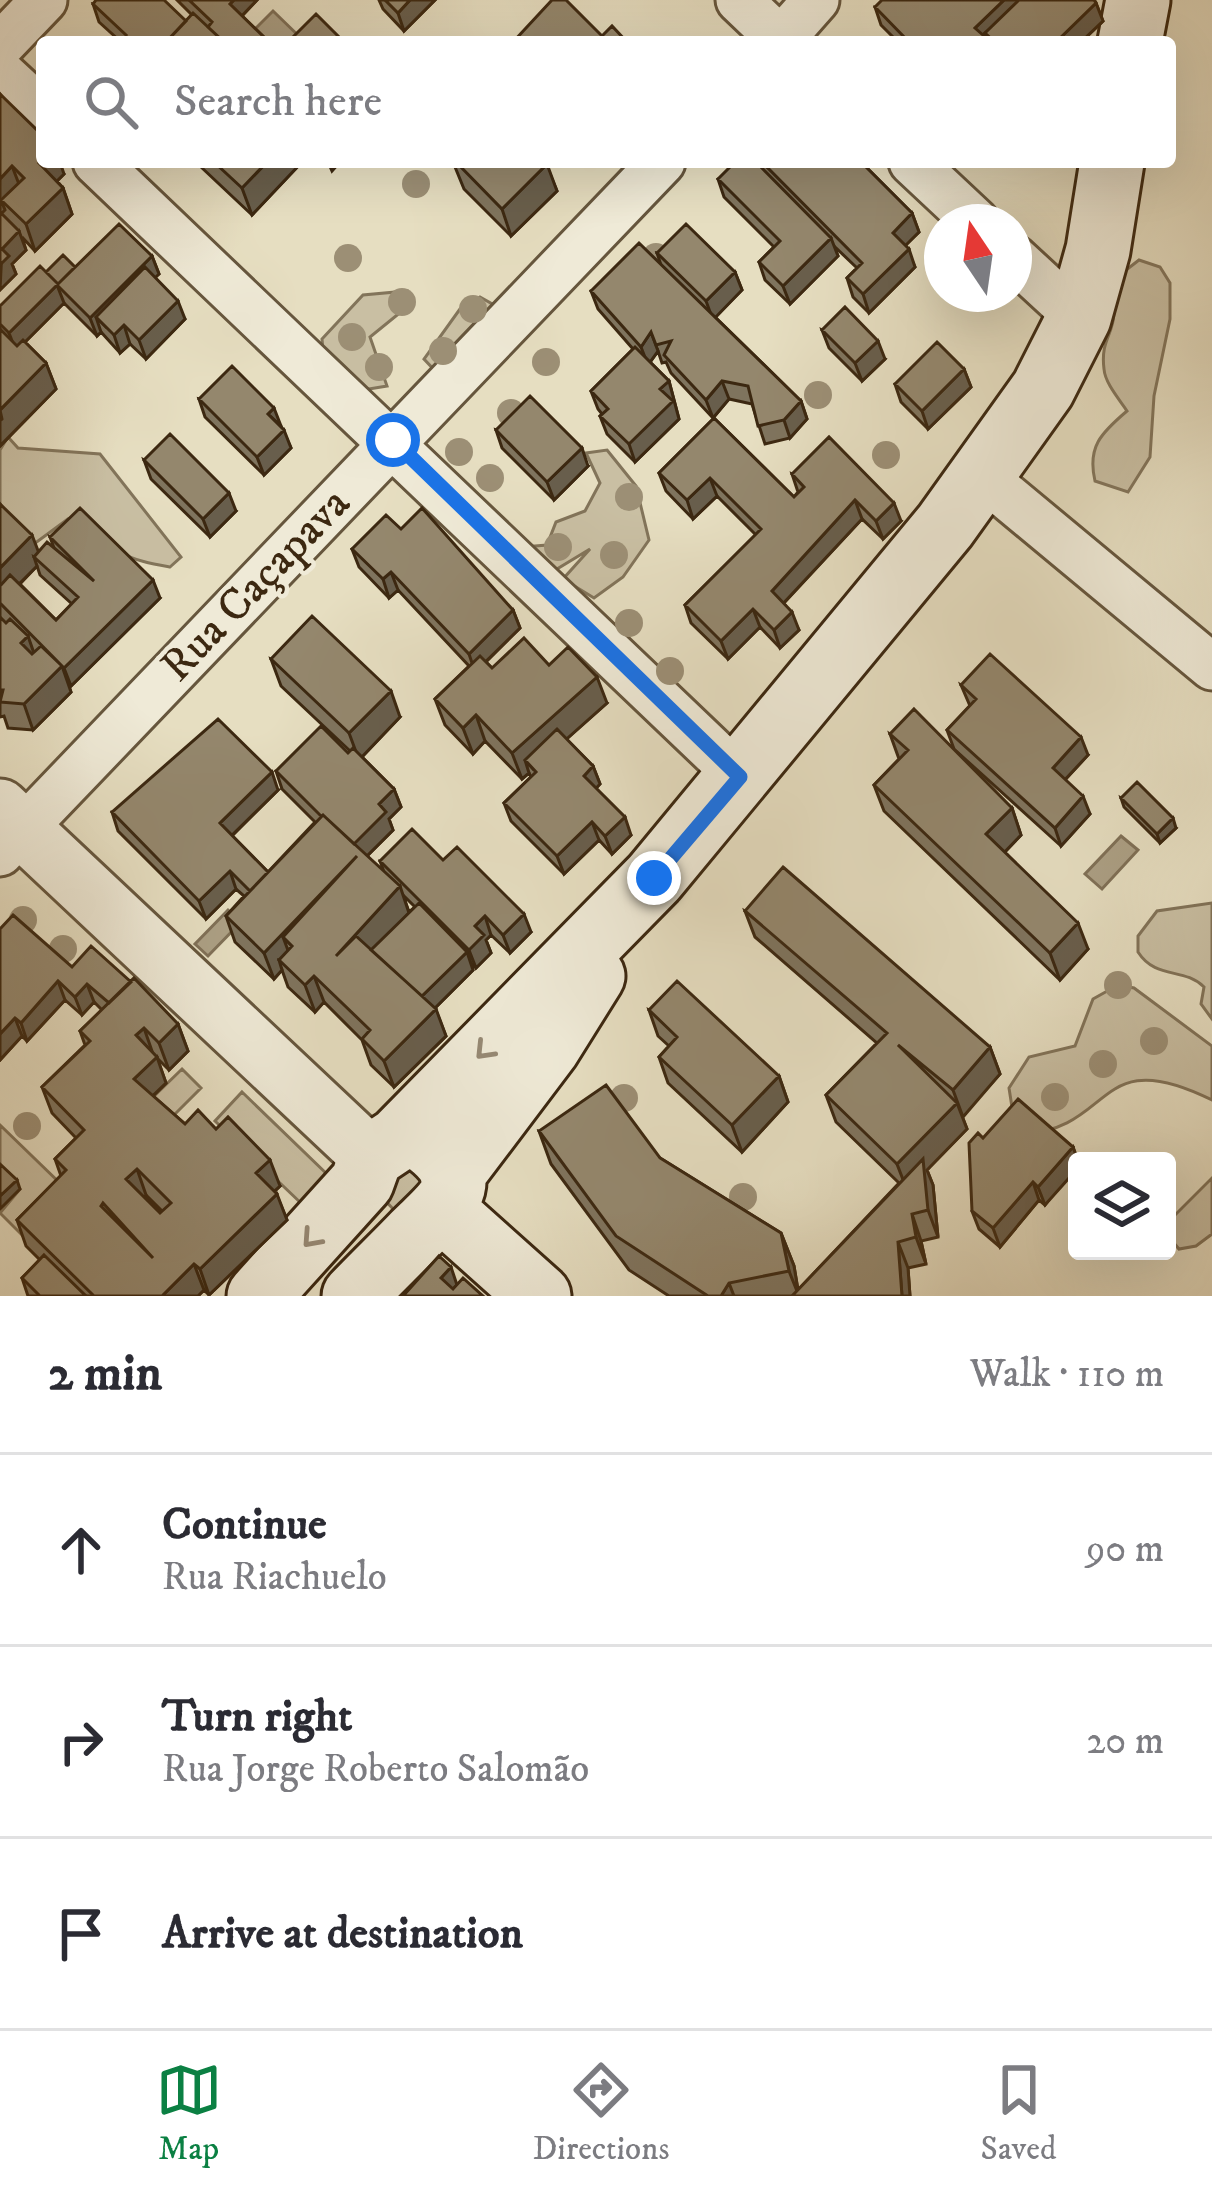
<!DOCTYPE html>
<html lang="en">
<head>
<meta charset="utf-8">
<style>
	body { margin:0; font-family:"IM FELL DW Pica",serif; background:#f2f2f3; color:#2b2b33 }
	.controls { position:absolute; right:36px; bottom:36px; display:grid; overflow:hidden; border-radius:12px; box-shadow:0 12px 48px #0002 }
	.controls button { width:108px; height:108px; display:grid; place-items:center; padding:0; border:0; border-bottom:3px solid #e1e1e2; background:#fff; color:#2b2b33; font:60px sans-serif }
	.compass { position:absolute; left:924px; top:204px; width:108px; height:108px; border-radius:50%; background:#fff; box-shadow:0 12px 48px #0002; rotate:347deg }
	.stop { position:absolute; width:36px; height:36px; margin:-27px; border:9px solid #1a73e8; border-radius:50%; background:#fff }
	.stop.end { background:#1a73e8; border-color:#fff; box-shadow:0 3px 12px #0008 }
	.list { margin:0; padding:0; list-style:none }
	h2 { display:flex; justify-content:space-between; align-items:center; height:156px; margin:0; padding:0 48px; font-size:51px }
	h2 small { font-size:39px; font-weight:400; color:#7c7c81 }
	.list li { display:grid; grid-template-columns:78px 1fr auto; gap:36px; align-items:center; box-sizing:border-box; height:192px; padding:0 48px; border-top:3px solid #e1e1e2 }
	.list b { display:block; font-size:45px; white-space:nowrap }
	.list p { margin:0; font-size:39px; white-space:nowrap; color:#7c7c81 }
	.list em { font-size:39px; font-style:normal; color:#7c7c81 }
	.icon { flex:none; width:66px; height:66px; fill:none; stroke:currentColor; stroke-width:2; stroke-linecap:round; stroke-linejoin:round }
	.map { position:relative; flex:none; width:1212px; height:1296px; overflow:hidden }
	.search { position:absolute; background:#fff; box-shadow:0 12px 48px #0002; left:36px; right:36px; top:36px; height:132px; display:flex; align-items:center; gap:30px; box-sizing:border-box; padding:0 42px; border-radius:12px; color:#7c7c81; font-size:45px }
	.sheet { height:732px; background:#fff }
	nav { display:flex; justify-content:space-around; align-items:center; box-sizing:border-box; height:168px; border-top:3px solid #e1e1e2; background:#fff; font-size:33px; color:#7c7c81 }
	nav a { display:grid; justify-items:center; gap:6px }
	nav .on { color:#0b8043 }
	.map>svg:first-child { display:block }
	.green { fill:#c9bfa3; stroke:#82745a; stroke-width:3 }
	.water { fill:#aca085; stroke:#7f7057; stroke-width:3 }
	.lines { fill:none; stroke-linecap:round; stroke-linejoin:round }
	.minor-casing { stroke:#66563d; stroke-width:51 }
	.tertiary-casing { stroke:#66563d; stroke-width:63 }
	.secondary-casing { stroke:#3c2811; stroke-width:69 }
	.minor { stroke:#efead7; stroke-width:45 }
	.tertiary { stroke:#efead7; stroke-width:57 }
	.secondary { stroke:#efead7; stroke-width:63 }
	.tree { fill:#9c8f75 }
	.wall { fill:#7f745e; stroke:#3c2811; stroke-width:3; fill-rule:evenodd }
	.shaded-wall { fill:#685e4c; stroke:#3c2811; stroke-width:3 }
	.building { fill:#94876d; stroke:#3c2811; stroke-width:3; fill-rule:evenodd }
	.oneway { stroke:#968974 }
	.route { stroke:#1a73e8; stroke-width:15 }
	.labels { text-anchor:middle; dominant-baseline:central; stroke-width:9; stroke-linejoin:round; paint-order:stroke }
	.street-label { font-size:45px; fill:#3c2811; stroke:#efead7 }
</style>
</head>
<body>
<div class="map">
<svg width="1212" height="1296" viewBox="0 0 1212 1296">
	<rect width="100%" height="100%" fill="#e6dec1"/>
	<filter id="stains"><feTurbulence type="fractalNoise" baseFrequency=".00167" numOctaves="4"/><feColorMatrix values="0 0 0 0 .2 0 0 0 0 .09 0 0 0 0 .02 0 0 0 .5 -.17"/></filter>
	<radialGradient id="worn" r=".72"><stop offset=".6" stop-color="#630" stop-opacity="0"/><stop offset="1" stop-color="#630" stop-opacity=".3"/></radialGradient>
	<!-- green -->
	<path class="green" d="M1139,260L1160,267L1170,283V319L1154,396L1150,457L1128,492L1095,481C1087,447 1101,433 1127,411C1119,399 1105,383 1104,369C1099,330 1125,333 1108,284Z
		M407,291V307L370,337L387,386L357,391L325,373L322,339L363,295Z
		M480,297L494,305L464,372L441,377L424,359L460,309Z
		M8,437L18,448L100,454L181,557L170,567C153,564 135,561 120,552C101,541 91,525 68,519L34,544L0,540V450Z
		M607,450L636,486L649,540L623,577L594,598L563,579L590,549L547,575L523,547L547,545L556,522L585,511L600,483L586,453Z
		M1212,903V1019L1201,1004L1204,987C1184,967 1156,980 1138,952V936L1157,911Z
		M1118,985L1134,988L1212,1046V1100C1095,1042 1115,1129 1023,1134L1014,1120L1009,1088L1029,1057L1075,1046L1093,999Z
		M182,1069L201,1088L165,1124L145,1105Z
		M242,1092L331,1178L304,1206L215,1121Z
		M0,1125L67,1190L22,1235L0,1213L20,1189L0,1170Z
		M387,1160L438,1172L395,1211L379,1194Z
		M1212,1178V1234L1196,1246L1179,1249L1167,1235V1223Z"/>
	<!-- water -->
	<path class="water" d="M273,11L304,41L268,42L255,29Z
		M1121,836L1138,850L1102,889L1085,874Z
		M228,910L241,922L208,956L195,944Z"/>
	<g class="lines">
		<defs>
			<path id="minor" d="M739,0L783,42
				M779,42L816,0
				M0,46L44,0
				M0,72L42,111
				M96,162L740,777
				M912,162L976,222
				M1014,258L1079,318
				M981,475L1212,667
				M0,853L662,162"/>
			<path id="tertiary" d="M0,808L371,1157"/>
			<path id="secondary" d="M1130,42L1138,0
				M452,1175L548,1048L593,976
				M444,1211L539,1296
				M259,1296L362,1182L371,1157L398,1139L654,878L945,526L1043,389L1079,318L1098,250L1112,162
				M354,1296C374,1275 395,1255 415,1234C445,1204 478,1183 429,1144"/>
		</defs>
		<!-- minor casing -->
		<use href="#minor" class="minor-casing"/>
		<!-- tertiary casing -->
		<use href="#tertiary" class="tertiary-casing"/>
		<!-- secondary casing -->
		<use href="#secondary" class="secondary-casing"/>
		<!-- minor -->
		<use href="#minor" class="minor"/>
		<!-- tertiary -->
		<use href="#tertiary" class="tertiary"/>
		<!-- secondary -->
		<use href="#secondary" class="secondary"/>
	</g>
	<!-- trees -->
	<g class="tree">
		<circle cx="416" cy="184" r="14"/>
		<circle cx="656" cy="257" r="14"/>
		<circle cx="348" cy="258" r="14"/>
		<circle cx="402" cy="302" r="14"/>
		<circle cx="473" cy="309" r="14"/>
		<circle cx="352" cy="337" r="14"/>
		<circle cx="443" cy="351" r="14"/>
		<circle cx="546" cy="362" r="14"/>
		<circle cx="379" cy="367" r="14"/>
		<circle cx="818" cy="395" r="14"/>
		<circle cx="511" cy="413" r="14"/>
		<circle cx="459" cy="452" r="14"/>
		<circle cx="886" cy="455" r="14"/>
		<circle cx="490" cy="478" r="14"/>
		<circle cx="629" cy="497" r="14"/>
		<circle cx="558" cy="547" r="14"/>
		<circle cx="614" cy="555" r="14"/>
		<circle cx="629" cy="623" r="14"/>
		<circle cx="670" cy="671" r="14"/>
		<circle cx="23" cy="920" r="14"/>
		<circle cx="63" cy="949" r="14"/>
		<circle cx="1118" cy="985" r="14"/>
		<circle cx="1154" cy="1041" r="14"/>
		<circle cx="1103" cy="1064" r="14"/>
		<circle cx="1055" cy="1097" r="14"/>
		<circle cx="624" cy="1098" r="14"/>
		<circle cx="27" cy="1126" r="14"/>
		<circle cx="743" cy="1197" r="14"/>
	</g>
	<!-- wall -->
	<path class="wall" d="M177,0H257L242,16L269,42L120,41L99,22L93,4L186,21L192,15Z
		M379,0H435L404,31L383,9Z
		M1096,3L1103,21L1081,42H989L988,40L986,42H898L881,25L875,7Z
		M0,94L64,174L57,181L63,188L72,214L35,251L22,237L26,250L12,264L16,274L0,290Z
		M199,162H302L252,215L201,167Z
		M453,162H545L557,191L511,236L464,189Z
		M757,162H861L912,213L919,232L905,245L915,267L869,313L853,297L847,278L857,268L834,246L838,256L790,304L765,280L759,262L774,247L724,197L718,179Z
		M657,253L735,272L742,290L715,317L801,401L807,419L790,438L765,444L752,404L729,399L713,418L671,373L666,362L662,363L658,351L650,362L669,381L679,419L635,462L607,434L600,416L602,414L598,409L591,391L633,349L598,309L591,291L661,265Z
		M152,256L159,274L155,277L185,319L146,359L130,344L120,353L101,332L97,336L64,303L25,342L46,363L56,389L0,446V306L46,272Z
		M822,330L885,359L862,381L829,348Z
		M964,369L971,387L928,429L901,402L895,384Z
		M199,399L281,426L291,448L264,475L205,417Z
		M714,418L794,497L798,492L792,474L901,521L883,539L862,519L784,603L799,630L780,648L760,627L728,659L691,623L685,605L756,535L717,496L693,519L666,491L659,473Z
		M496,430L588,466L554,500L502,448Z
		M144,460L236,511L210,537L151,479Z
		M0,504L38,552L54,548L50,537L160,598L71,686L68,683L71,692L33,730L8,728L4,716L0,717ZM37,566L40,575L72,604L56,620L20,584Z
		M401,529L513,610L520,628L486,662L492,668L549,665L607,703L566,739L593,766L600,784L596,788L631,835L612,854L599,840L564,874L511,821L504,803L531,777L529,773L522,779L485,741L473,754L445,725L435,699L469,666L398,590L389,598L359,567L352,549Z
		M271,659L400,717L362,757L394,789L401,807L389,819L393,830L367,856L384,872L380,861L443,860L531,932L510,953L491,935L486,940L491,953L476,968L471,963L473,970L435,1008L446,1036L394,1087L371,1065L362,1040L324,1002L315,1012L288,987L282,970L274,979L235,942L226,916L244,896L236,889L206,919L118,831L112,812L278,790L232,836L268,872L315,822L282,789L276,771L350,751L281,686ZM403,895L415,907L409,912Z
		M961,685L1088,755L1065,780L1090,814L1061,846L954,749L947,730L970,706Z
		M890,734L1012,808L1021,835L1005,852L1088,949L1060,980L884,811L874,785L899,759Z
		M1121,798L1176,828L1160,843L1124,807Z
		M745,911L990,1047L1000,1074L962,1116L967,1129L927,1170L933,1185L938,1237L921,1241L926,1264L908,1268L910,1296H669L629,1270L551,1164L539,1131L660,1158L781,1233L794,1266L798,1290L899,1183L836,1122L826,1095L877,1043L755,937Z
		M0,929L178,1024L188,1051L169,1070L157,1058L166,1083L153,1096L185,1124L216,1129L280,1186L275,1191L287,1220L209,1295L204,1290L198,1296H28L22,1278L40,1260L26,1246L17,1220L61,1176L55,1159L76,1138L52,1113L42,1087L85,1045L80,1031L102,1010L94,1002L82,1015L65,1000L27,1041L22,1036L0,1060ZM146,1195L162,1211L160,1213L144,1197Z
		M649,1010L779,1076L788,1102L742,1152L668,1083L659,1057L669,1046L658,1036Z
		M1073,1147L1078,1161L1045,1205L1039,1200L1000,1247L979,1229L972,1211Z"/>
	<!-- shaded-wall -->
	<path class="shaded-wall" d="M234,0H257L236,22L230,4Z
		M410,0H435L404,31L398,13Z
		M1004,0H1029L985,33L988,40L986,42H978L975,28Z
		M1096,3L1103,21L1081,42H1056Z
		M42,160V162H60L64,174L48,190L39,163Z
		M267,162H302L252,215L242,188Z
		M328,162H340L332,171Z
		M547,164L557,191L511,236L502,209Z
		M12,166L22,192L1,200L5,210L0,215V179Z
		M63,188L72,214L35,251L26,224Z
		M912,213L919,232L900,251L893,233Z
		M19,231L26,250L12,264L16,274L0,290L2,249Z
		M831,238L838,256L790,304L783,286Z
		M909,249L915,267L869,313L863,294Z
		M152,256L159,274L106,327L96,317L101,332L97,336L90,318Z
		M735,272L742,290L713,320L706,301Z
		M57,285L64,303L16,351L9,333Z
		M178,301L185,319L146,359L139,340Z
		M124,325L130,344L120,353L114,335Z
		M651,332L658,351L648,365L641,347Z
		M878,341L885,359L862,381L855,363Z
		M46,363L56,389L0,446V421L2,419L0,410Z
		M964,369L971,387L928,429L922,411Z
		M669,381L679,419L635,462L629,444L660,389Z
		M722,381L729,399L713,418L706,400Z
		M801,401L807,419L790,438L784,420Z
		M274,408L281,426L268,414Z
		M284,430L291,448L264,475L257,457Z
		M582,448L588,466L554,500L547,482Z
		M710,478L717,496L693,519L687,500Z
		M229,493L236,511L210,537L203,519Z
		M855,500L862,519L778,609L772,591Z
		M894,503L901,521L883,539L876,521Z
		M32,535L42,561L34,557L37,566L0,603V568Z
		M391,572L398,590L389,598L383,579Z
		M153,580L160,598L71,686L64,668Z
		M753,609L760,627L728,659L721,641Z
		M513,610L520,628L475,672L469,654Z
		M792,612L799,630L780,648L774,630Z
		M28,636L37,662L21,643Z
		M62,666L71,692L33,730L24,704Z
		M597,677L607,703L533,769L525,760L529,773L522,779L512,753Z
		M391,691L400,717L359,760L349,733Z
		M476,715L485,741L473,754L463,728Z
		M1081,737L1088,755L1059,786L1053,768Z
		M593,766L600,784L591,794L584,776Z
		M272,772L278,790L226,841L220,823Z
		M394,789L401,807L389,819L393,830L360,863L292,946L283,937L292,961L279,960L282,970L274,979L264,953L351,846L379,804Z
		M1083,796L1090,814L1061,846L1055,828Z
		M1012,808L1021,835L996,861L986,834Z
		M625,817L631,835L612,854L605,836Z
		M1173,818L1176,828L1160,843L1157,834Z
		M592,822L599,840L564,874L557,856Z
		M230,871L236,889L206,919L199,901Z
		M400,886L409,913L346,982L336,956Z
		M524,914L531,932L510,953L503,935Z
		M485,916L491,935L486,940L491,953L476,968L469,950L475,926Z
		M1078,923L1088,949L1060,980L1050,953Z
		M467,952L473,970L427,1016L420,998Z
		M314,976L324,1002L315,1012L305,985Z
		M58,981L65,1000L27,1041L21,1023Z
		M87,984L94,1002L82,1015L75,997Z
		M436,1009L446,1036L394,1087L384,1061Z
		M15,1018L22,1036L0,1060V1034Z
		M178,1024L188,1051L169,1070L159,1043Z
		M144,1028L153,1054L136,1035Z
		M990,1047L1000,1074L963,1117L953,1090Z
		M157,1057L166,1083L143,1105L134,1079Z
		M779,1076L788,1102L742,1152L732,1125Z
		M957,1103L967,1129L927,1170L933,1185L938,1237L928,1210L907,1190L897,1164Z
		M1073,1147L1078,1161L1077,1169L1045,1205L1038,1187Z
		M270,1160L280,1186L266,1199L256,1173Z
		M137,1169L146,1195L136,1206L126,1179Z
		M17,1180L20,1189L0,1209V1196Z
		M1033,1182L1039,1200L1000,1247L993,1228Z
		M277,1194L287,1220L209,1295L200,1269Z
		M912,1214L921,1241L926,1264L916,1237Z
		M781,1233L794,1266L799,1296L789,1271Z
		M898,1242L908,1268L910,1296H902Z
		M194,1264L204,1290L198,1296H162Z
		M451,1267L457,1285L447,1296L441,1278Z
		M729,1283L734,1296H721Z"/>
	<!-- building -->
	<path class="building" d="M96,0H164L186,21L166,42H119L126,35L93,4Z
		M189,0H234L230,4L269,42H224L208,27L212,22Z
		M385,0H410L398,13Z
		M552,0H566L602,36L612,26L627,42H513Z
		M882,0H1004L975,28L984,36L978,42H909L875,7Z
		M1019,0H1094L1096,3L1056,42H995L985,33Z
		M193,13L224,42H166Z
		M316,14L344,42H288Z
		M0,94L42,135V160L39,163L63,188L26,224L1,200L24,178L12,166L0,179Z
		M214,162H267L242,188Z
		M456,162H545L547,164L502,209Z
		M735,162H756L831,238L783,286L759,262L780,241L718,179Z
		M762,162H861L912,213L893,233L909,249L863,294L847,278L862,263Z
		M0,212L19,231L2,249L9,256L0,265Z
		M119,224L152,256L90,318L57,285L9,333L0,324V306L40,266L58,284Z
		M686,224L735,272L706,301L657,253Z
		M639,243L801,401L784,420L758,426L748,386L722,381L706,400L664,355L671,341L656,345L651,332L641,347L591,291Z
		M63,255L75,267L58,284L46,272Z
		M145,267L178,301L139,340L124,325L114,335L96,317Z
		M845,307L878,341L855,363L822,330Z
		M0,329L17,346L23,340L46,363L0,410Z
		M937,342L964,369L922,411L895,384Z
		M635,347L669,381L660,389L673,401L629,444L600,416L608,409L591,391Z
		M232,366L274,408L268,414L284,430L257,457L199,399Z
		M530,396L582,448L547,482L496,430Z
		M714,418L794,497L804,487L792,474L829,437L894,503L876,521L855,500L772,591L792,612L774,630L753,609L721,641L685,605L761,529L710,478L687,500L659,473Z
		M170,434L229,493L203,519L144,460Z
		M0,504L32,535L0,568Z
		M80,508L153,580L64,668L0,603V586L10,575L56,620L78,597L34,557L47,542L94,581L50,537Z
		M422,508L513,610L469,654L391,572L383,579L352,549L386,515L401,529Z
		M312,616L391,691L349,733L271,659Z
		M0,617L6,623L10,619L28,636L21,643L32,654L41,646L62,666L24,704L0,702L3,690H0Z
		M524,638L549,665L568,647L597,677L512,753L476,715L463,728L435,699L480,656L492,668Z
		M990,654L1081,737L1053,768L1083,796L1055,828L947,730L976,699L961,685Z
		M914,709L1012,808L986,834L1078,923L1050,953L874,785L908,750L890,734Z
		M218,719L272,772L220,823L268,872L250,891L230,871L199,901L112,812Z
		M321,726L348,753L353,748L394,789L379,804L386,812L354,844L323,815L321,816L276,771Z
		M557,729L593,766L584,776L625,817L605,836L592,822L557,856L504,803L536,772L525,760Z
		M1137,782L1173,818L1157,834L1121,798Z
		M323,815L400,886L336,956L356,936L436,1009L384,1061L362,1039L370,1030L314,976L305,985L279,960L292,946L283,937L357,856L264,953L226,916Z
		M412,829L443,860L457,847L524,914L503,935L485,916L475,926L484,935L469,950L380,861Z
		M783,867L990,1047L953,1090L898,1045L957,1103L897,1164L826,1095L887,1033L745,911Z
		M419,903L467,952L422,996L371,950Z
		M13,915L72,967L91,946L131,982L109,1003L87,984L75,997L58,981L21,1023L15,1018L0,1034V929Z
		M134,978L178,1024L159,1043L144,1028L136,1035L157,1057L134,1079L185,1124L198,1110L216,1129L228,1117L270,1160L256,1173L277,1194L200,1269L194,1264L162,1296H94L17,1220L66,1170L55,1159L84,1130L42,1087L90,1041L80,1031ZM137,1169L171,1203L160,1213L126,1179ZM103,1203L153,1258L101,1206Z
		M677,981L779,1076L732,1125L659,1057L677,1037L649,1010Z
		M606,1085L660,1158L781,1233L789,1271L729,1283L721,1296H708L616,1236L539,1131Z
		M1018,1099L1073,1147L1038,1187L1033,1182L993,1228L972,1211L969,1143L978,1133L983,1138Z
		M923,1159L928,1210L912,1214L916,1237L898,1242L902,1296H792Z
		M0,1164L17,1180L0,1196Z
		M44,1255L86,1296H40L22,1278Z
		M439,1256L451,1267L441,1278L453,1289L463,1278L483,1296H403Z"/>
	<!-- one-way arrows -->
	<defs><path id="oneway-chevron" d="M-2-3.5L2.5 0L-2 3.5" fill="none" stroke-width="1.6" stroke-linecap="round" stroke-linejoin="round" transform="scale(3)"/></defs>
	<g class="oneway">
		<use href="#oneway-chevron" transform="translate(484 1051) rotate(134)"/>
		<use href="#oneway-chevron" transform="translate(311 1239) rotate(132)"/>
	</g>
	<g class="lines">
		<!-- route -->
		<path class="route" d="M393,440L740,777L654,878"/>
	</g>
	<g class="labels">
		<!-- street labels -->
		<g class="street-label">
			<text transform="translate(256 585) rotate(-46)">Rua Caçapava</text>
		</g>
	</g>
	<rect width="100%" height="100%" filter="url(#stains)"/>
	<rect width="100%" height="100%" fill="url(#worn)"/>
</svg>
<div class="controls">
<button><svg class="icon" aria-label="layers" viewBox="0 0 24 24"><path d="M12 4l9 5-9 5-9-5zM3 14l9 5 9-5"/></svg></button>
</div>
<svg class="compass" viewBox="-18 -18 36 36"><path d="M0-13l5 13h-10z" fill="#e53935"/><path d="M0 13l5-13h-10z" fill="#7c7c81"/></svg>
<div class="stop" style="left:393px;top:440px"></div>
<div class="stop end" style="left:654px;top:878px"></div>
<div class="search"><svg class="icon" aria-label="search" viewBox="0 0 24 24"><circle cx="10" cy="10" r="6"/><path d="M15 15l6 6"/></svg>Search here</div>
</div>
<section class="sheet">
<h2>2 min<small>Walk · 110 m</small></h2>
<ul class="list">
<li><svg class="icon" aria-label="ahead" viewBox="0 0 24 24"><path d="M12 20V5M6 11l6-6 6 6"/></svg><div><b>Continue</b><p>Rua Riachuelo</p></div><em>90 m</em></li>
<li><svg class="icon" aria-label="right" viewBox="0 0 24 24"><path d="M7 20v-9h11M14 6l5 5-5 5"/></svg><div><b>Turn right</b><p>Rua Jorge Roberto Salomão</p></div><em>20 m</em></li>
<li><svg class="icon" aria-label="arrive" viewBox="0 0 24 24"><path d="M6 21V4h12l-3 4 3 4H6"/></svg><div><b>Arrive at destination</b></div></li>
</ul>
</section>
<nav>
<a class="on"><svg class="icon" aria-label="map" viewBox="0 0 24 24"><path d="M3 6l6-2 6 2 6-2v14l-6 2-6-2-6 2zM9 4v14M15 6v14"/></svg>Map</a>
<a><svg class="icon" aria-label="directions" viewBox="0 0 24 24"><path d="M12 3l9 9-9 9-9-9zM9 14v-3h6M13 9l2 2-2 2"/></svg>Directions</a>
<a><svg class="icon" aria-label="saved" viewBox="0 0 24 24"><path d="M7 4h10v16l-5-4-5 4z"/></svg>Saved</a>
</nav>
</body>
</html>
